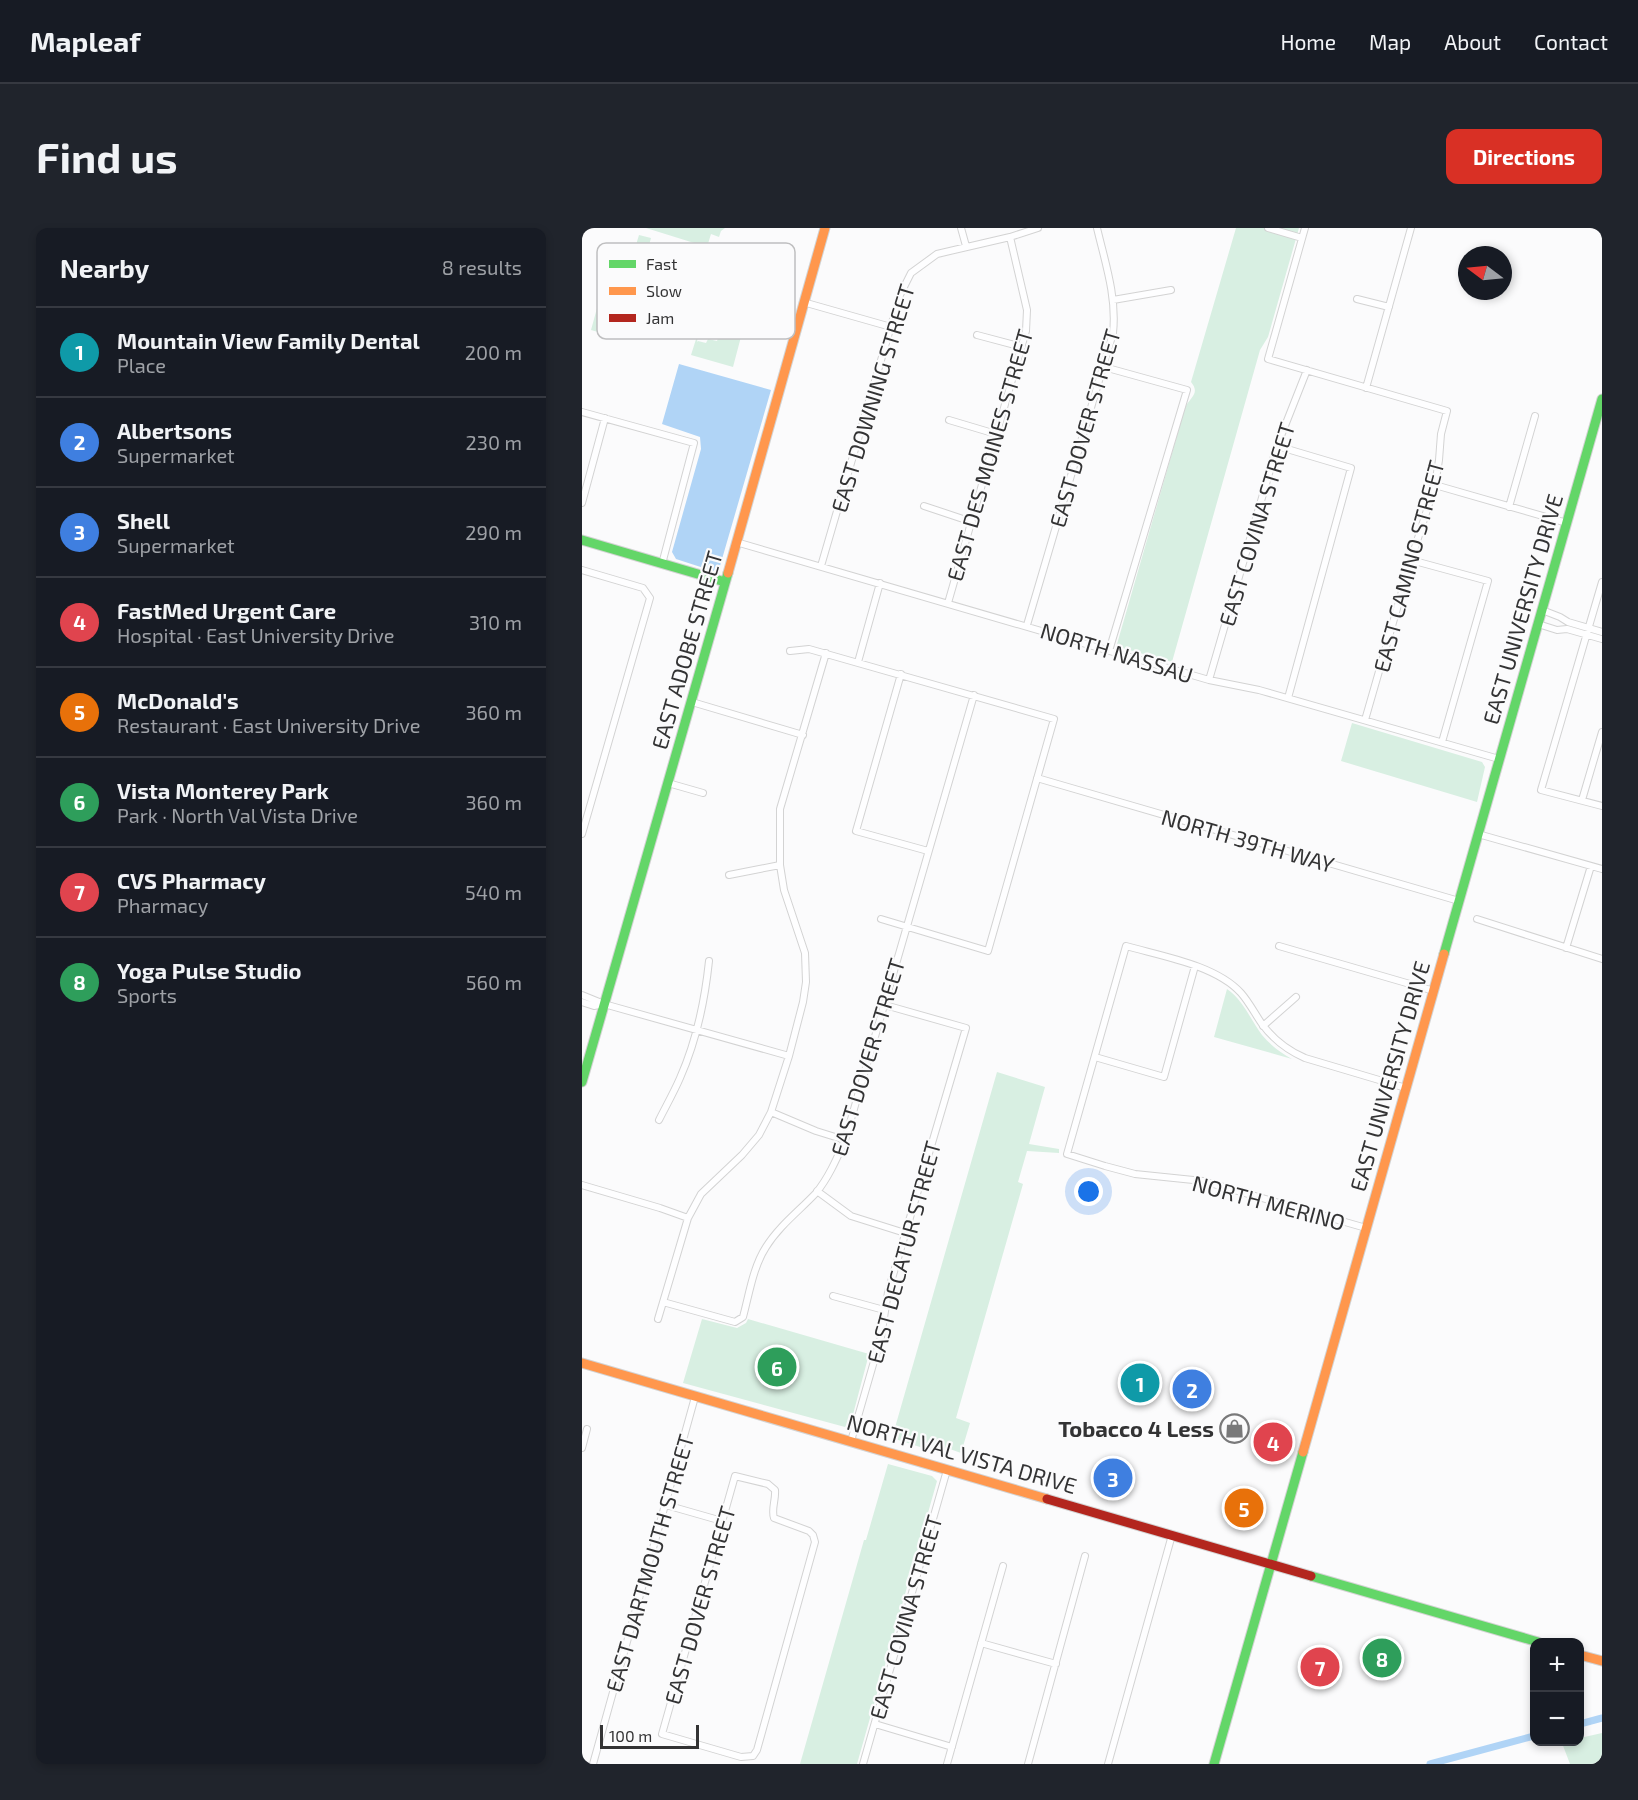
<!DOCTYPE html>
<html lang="en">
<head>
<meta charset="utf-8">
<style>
	body { margin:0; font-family:"Exo 2",sans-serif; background:#20242c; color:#f1f3f6 }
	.controls { position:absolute; right:18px; bottom:18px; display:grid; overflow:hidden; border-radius:12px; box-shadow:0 3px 9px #0003 }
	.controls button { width:54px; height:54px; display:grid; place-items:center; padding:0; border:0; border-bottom:2px solid #363941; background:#171b24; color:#f1f3f6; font:30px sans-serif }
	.compass { position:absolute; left:876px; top:18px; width:54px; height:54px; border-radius:50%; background:#171b24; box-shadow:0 3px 9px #0003; rotate:286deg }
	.scale { position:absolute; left:18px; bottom:15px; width:99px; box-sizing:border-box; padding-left:6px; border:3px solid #333334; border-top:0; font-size:16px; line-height:21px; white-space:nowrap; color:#333334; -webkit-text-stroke:4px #fbfbfc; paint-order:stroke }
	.you { position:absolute; left:507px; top:964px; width:21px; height:21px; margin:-15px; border:4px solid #fff; border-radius:50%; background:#1a73e8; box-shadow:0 0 0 9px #1a73e833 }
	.badge { display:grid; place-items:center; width:39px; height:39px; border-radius:50%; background:#d93025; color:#fff; font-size:20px; font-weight:700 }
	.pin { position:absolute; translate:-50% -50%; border:3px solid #fff; box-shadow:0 2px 6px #0006 }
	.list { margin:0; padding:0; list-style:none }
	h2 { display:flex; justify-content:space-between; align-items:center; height:78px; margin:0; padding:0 24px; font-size:26px }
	h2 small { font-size:20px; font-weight:400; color:#9ea1a6 }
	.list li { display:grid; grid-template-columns:39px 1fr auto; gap:18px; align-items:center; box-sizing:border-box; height:90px; padding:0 24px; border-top:2px solid #363941 }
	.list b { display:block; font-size:22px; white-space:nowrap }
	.list p { margin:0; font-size:20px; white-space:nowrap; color:#9ea1a6 }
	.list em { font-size:20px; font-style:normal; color:#9ea1a6 }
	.map { position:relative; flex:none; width:1020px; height:1536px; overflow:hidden; border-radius:12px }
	header { display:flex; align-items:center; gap:36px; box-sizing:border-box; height:84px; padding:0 30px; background:#171b24; border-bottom:2px solid #363941 }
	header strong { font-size:28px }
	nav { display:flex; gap:33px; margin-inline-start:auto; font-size:21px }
	.intro { display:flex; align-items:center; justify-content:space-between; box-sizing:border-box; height:144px; padding:0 36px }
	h1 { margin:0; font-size:42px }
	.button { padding:15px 27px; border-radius:12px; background:#d93025; color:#fff; font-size:21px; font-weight:700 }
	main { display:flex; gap:36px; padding:0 36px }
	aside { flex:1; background:#171b24; border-radius:12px; box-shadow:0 3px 9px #0003 }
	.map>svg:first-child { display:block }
	.green { fill:#d8efe2 }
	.water { fill:#b0d4f6 }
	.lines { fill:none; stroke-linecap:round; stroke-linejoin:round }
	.canal { stroke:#b0d4f6; stroke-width:7 }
	.street-casing { stroke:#d3d3d3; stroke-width:8 }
	.fast-casing { stroke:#d3d3d3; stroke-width:11 }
	.slow-casing { stroke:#d3d3d3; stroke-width:11 }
	.jam-casing { stroke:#d3d3d3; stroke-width:11 }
	.street { stroke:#fefeff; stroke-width:6 }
	.fast { stroke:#63d668; stroke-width:9 }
	.slow { stroke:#ff974d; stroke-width:9 }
	.jam { stroke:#b3261e; stroke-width:9 }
	.labels { text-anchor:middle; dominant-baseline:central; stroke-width:4.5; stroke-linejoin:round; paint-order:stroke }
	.street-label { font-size:22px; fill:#333334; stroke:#fbfbfc }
	.poi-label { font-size:22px; font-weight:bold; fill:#333334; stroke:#fbfbfc; text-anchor:end }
	.key { fill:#fbfbfc; stroke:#bfbfc0; stroke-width:1.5 }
	.key-label { font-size:16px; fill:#333334 }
</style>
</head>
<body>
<header>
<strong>Mapleaf</strong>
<nav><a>Home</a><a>Map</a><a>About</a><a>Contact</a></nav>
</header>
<div class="intro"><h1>Find us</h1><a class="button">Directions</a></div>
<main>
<aside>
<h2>Nearby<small>8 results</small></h2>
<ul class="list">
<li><span class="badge" style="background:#0f9aa8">1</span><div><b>Mountain View Family Dental</b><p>Place</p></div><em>200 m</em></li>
<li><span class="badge" style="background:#3f7fe0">2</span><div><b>Albertsons</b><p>Supermarket</p></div><em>230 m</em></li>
<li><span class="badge" style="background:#3f7fe0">3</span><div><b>Shell</b><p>Supermarket</p></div><em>290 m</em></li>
<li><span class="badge" style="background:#e0444e">4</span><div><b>FastMed Urgent Care</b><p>Hospital · East University Drive</p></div><em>310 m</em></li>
<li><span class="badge" style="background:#e8710a">5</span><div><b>McDonald's</b><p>Restaurant · East University Drive</p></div><em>360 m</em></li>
<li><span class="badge" style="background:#2e9e5b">6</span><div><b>Vista Monterey Park</b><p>Park · North Val Vista Drive</p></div><em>360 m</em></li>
<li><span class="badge" style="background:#e0444e">7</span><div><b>CVS Pharmacy</b><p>Pharmacy</p></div><em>540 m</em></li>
<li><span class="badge" style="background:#2e9e5b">8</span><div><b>Yoga Pulse Studio</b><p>Sports</p></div><em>560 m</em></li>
</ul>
</aside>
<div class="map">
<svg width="1020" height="1536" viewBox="0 0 1020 1536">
	<rect width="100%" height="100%" fill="#fbfbfc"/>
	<!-- green -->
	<path class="green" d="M64,0H143L139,3L137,9L129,6L125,19Z
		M654,0H717L686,109L678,122L590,434L540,420L535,416L603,180C607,170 619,166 609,154Z
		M57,7L69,10L56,57L43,53Z
		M51,59L55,60L45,97L46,104L37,110L9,102L20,62L47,70Z
		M139,100L160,105L151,139L109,127L115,108H116L115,114L116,113L124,115L126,111L135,113Z
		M770,495L900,534L903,539L895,574L759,533Z
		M645,761C662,773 668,791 680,807C688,817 699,825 710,831L632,809Z
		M415,844L463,859L447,916L477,921V925L445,923L436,954L441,956L374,1190L388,1195L379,1225L365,1220L363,1227L310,1210Z
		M120,1091L155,1100L164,1095L166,1091L287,1126L269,1194L263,1199L101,1155Z
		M306,1236L350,1248L355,1253L275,1536H218L282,1312H284Z
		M1020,1505V1536H988L980,1515L998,1514V1510Z"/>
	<!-- water -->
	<path class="water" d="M97,136L189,162L138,338L131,343L94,331L90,324L119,221L118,209L80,196Z"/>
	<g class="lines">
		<!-- canal -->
		<path class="canal" d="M998,1496L1020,1490
			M848,1536L952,1508"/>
		<defs>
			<path id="street" d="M379,0L384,18
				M686,0L720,10
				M723,0L686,131L865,183L859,206L857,232L853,257L829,332L783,492
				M775,71L807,79
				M531,72L589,62
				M221,74L309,99
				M395,107L440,119
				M522,139L605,162L527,423
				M784,160L829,0
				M0,184L112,215L80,336
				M367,192L414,206
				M695,218L769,240L706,470
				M853,257L985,295
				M0,275L23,190
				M342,278L390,294
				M927,279L953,188
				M154,314L627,452L677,462L917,531
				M829,332L906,353L860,514
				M239,338L318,67L329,45L355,26L428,9L456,0
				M0,342L61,360L68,370L0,606
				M1020,354L959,562L1020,578
				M366,375L444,103L445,82L428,9
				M960,382L978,389L986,394L1020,404
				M956,396L975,402L985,401L1020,411
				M445,397L531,105C535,69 523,34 515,0
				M208,423L227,421L472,491L406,723L299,691
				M276,434L298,355
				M319,446L274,603L346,623
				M627,452L695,218L725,142
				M110,474L221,507
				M455,550L877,673
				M86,555L121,565
				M1000,572L1020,504
				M896,606L1020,641
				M147,647L198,637
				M895,691L1020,731
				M697,718L852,763
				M984,720L1009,638
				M0,767L22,776L207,828
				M0,774L12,778L22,776
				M681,798L714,769
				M513,829L582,849L613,738
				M189,884L234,903L263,912
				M77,892C84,878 92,864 98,850C114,814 123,771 127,733
				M0,957L78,980L106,990
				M235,963L269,988L323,1005
				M784,1000L621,953L553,946L523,938L485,926L544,718C579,728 634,737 659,765C667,774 673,786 680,796C691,811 705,822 723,830L824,860
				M251,1068L302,1082
				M81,1074L153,1094L161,1089C167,1067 171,1039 184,1019C197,998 217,983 234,965C247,949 255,930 263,912L392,467
				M76,1091L106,990L119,966L160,927L177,907L189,884L207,828L221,774L224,754L223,725L202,662L198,637V581L244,425
				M269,1213L299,1109L306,1064L384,800L303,777
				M0,1220L5,1201
				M153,1248L186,1256L193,1262C194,1272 189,1281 192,1290L227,1303L231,1307L233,1314L175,1522L171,1528L159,1529L80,1506Z
				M84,1277L140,1293
				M399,1415L474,1436
				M293,1496L370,1519
				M11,1536L113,1169
				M281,1536L365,1242
				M365,1536L421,1338
				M446,1536L503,1328
				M526,1536L590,1307"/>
			<path id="fast" d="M0,312L143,354
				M862,726L1020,171
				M0,854L146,345
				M729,1348L956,1414
				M632,1536L721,1224"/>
			<path id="slow" d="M146,345L243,0
				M0,1135L465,1271
				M721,1224L862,726
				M998,1427L1020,1433"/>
			<path id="jam" d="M465,1271L729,1348"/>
		</defs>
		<!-- street casing -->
		<use href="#street" class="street-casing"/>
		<!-- fast casing -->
		<use href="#fast" class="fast-casing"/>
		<!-- slow casing -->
		<use href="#slow" class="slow-casing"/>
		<!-- jam casing -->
		<use href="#jam" class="jam-casing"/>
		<!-- street -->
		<use href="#street" class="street"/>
		<!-- fast -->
		<use href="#fast" class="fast"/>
		<!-- slow -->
		<use href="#slow" class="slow"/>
		<!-- jam -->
		<use href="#jam" class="jam"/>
	</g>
	<!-- icons -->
	<defs>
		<symbol id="shop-ring" viewBox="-11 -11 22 22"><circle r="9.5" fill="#fbfbfc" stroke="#79797a" stroke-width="1.5"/><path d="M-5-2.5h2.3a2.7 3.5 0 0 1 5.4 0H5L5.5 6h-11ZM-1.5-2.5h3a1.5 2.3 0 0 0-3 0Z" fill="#79797a"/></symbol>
	</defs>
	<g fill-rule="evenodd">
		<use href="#shop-ring" x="636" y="1184" width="33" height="33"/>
	</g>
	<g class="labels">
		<!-- street labels -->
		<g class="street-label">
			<text transform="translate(290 170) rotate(-73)">EAST DOWNING STREET</text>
			<text transform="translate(502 200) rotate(-74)">EAST DOVER STREET</text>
			<text transform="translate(407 227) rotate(-74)">EAST DES MOINES STREET</text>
			<text transform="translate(674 296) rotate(-73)">EAST COVINA STREET</text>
			<text transform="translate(826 338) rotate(-75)">EAST CAMINO STREET</text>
			<text transform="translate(940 381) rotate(-74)">EAST UNIVERSITY DRIVE</text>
			<text transform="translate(104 422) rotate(-74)">EAST ADOBE STREET</text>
			<text transform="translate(535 424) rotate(17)">NORTH NASSAU</text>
			<text transform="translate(666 612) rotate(16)">NORTH 39TH WAY</text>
			<text transform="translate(285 829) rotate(-73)">EAST DOVER STREET</text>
			<text transform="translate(807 848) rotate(-74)">EAST UNIVERSITY DRIVE</text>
			<text transform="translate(687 974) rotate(15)">NORTH MERINO</text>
			<text transform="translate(321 1024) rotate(-75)">EAST DECATUR STREET</text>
			<text transform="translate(380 1225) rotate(16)">NORTH VAL VISTA DRIVE</text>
			<text transform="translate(67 1335) rotate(-74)">EAST DARTMOUTH STREET</text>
			<text transform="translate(117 1377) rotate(-74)">EAST DOVER STREET</text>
			<text transform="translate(323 1389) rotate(-74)">EAST COVINA STREET</text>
		</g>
		<!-- poi labels -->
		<g class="poi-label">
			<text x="632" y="1200">Tobacco 4 Less</text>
		</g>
	</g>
	<!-- legend -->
	<rect x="15" y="15" width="198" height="96" rx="9" class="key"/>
	<rect x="27" y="32" width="27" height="8" fill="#63d668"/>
	<rect x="27" y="59" width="27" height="8" fill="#ff974d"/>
	<rect x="27" y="86" width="27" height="8" fill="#b3261e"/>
	<g class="key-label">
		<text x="64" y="42">Fast</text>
		<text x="64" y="69">Slow</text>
		<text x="64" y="96">Jam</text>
	</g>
</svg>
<div class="controls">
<button>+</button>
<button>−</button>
</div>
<svg class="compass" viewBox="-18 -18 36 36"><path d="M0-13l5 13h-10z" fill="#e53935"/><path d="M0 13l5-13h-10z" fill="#9ea1a6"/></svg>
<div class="scale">100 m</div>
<div class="you"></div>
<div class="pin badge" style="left:558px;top:1155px;background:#0f9aa8">1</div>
<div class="pin badge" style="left:610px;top:1161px;background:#3f7fe0">2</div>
<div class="pin badge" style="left:531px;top:1250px;background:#3f7fe0">3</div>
<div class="pin badge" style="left:691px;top:1214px;background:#e0444e">4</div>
<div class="pin badge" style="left:662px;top:1280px;background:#e8710a">5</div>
<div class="pin badge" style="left:195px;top:1139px;background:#2e9e5b">6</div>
<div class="pin badge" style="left:738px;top:1439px;background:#e0444e">7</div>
<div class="pin badge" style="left:800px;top:1430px;background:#2e9e5b">8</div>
</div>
</main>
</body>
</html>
